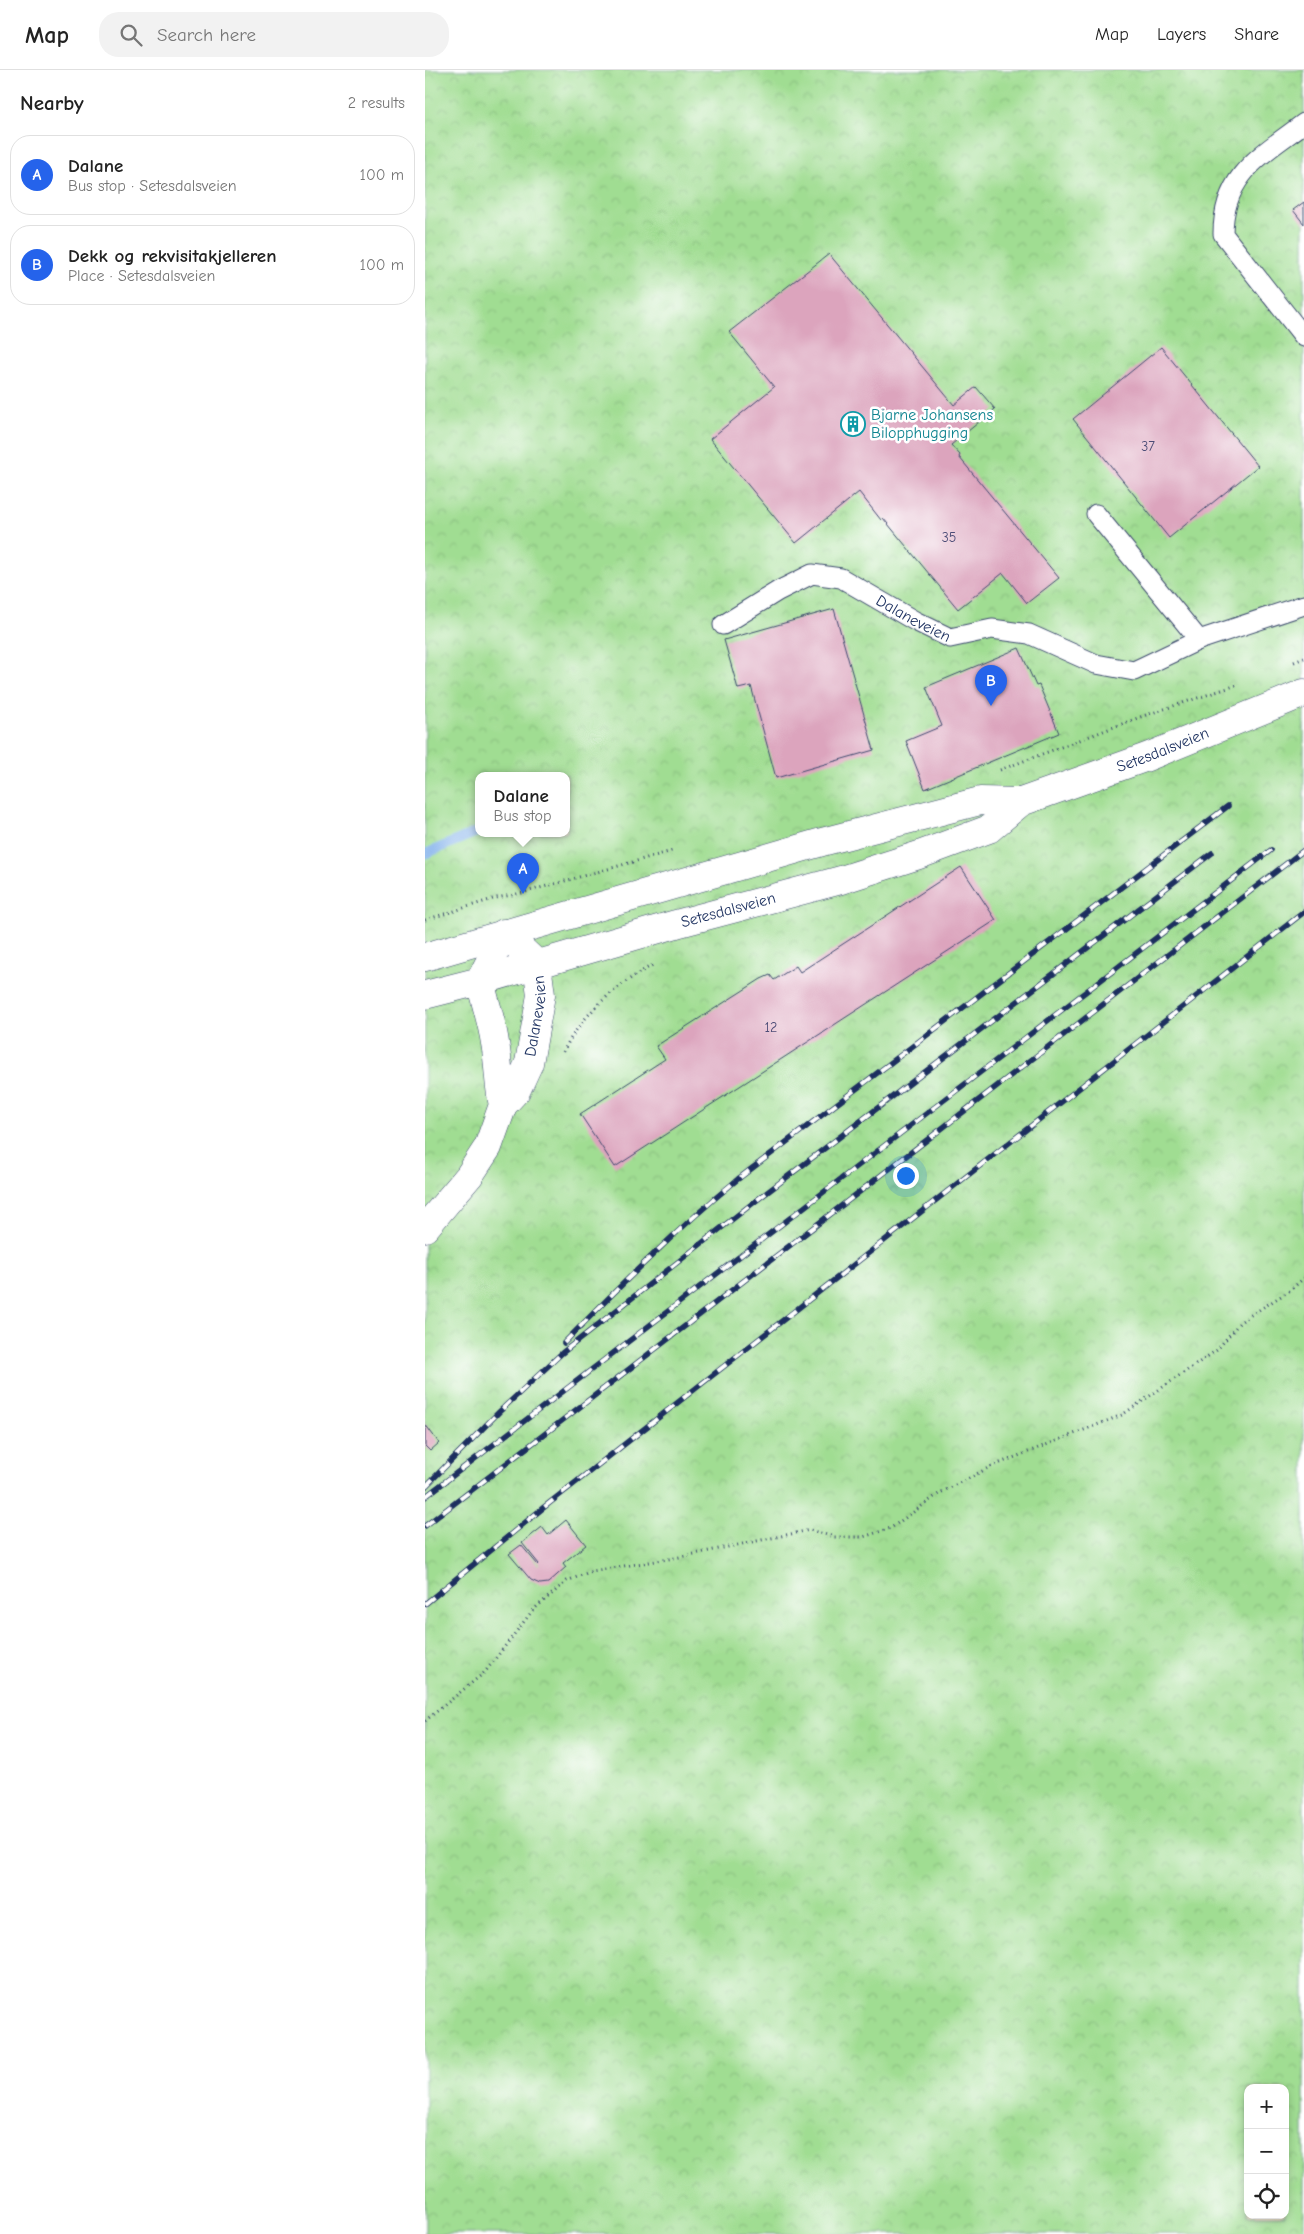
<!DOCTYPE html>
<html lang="en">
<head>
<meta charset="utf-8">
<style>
	body { margin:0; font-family:"Comic Neue",sans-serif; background:#f2f2f2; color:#222 }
	.controls { position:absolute; right:15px; bottom:15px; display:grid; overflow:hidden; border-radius:10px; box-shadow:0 2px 8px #0003 }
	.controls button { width:45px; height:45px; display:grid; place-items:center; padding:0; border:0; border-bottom:1px solid #e0e0e0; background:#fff; color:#222; font:25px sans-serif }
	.you { position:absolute; left:480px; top:1105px; width:18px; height:18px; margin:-12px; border:4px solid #fff; border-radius:50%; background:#1a73e8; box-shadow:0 0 0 8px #1a73e833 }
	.badge { display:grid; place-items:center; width:32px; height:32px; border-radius:50%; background:#2563eb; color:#fff; font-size:16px; font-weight:700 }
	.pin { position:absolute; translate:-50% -41px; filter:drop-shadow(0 1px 2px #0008) }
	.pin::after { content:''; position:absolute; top:26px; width:18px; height:15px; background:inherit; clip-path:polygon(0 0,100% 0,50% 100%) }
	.popup { position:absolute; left:50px; top:702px; width:95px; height:65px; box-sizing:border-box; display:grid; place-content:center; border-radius:10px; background:#fff; filter:drop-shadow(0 1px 4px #0005); font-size:16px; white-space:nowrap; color:#767676 }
	.popup b { font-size:19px; color:#222 }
	.popup::after { content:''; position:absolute; left:50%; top:100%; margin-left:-10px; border:10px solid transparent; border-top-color:#fff }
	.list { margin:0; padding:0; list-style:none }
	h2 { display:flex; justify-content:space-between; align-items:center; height:65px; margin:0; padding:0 20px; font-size:21px }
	h2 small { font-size:16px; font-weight:400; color:#767676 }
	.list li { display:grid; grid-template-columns:32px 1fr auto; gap:15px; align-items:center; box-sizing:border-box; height:80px; margin:0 10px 10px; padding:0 10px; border:1px solid #e0e0e0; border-radius:20px }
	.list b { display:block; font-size:19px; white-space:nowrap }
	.list p { margin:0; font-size:16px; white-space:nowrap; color:#767676 }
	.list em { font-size:16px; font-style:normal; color:#767676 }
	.icon { flex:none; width:28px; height:28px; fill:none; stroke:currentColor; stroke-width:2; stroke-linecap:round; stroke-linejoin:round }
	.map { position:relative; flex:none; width:879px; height:2164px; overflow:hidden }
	header { display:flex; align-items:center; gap:30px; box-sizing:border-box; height:70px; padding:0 25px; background:#fff; border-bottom:1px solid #e0e0e0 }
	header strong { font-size:24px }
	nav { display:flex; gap:28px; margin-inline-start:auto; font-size:18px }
	.search { width:350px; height:45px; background:#f2f2f2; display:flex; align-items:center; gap:12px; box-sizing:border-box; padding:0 18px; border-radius:20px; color:#767676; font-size:19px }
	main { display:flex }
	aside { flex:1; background:#fff }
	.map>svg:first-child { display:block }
	.park { fill:url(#park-crowns); stroke:#5e8678; fill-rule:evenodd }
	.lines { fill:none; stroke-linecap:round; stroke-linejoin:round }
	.stream { stroke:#7fafea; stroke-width:10 }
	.building { fill:#dca4bd }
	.lane-casing { stroke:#3b496d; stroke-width:21 }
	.street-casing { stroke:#3b496d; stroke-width:29 }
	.highway-casing { stroke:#3b496d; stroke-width:29 }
	.path { stroke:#3b496d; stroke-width:3; stroke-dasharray:1 4; stroke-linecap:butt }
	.lane { stroke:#fff; stroke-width:19 }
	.street { stroke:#fff; stroke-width:28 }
	.highway { stroke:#fff; stroke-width:28 }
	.rail-casing { stroke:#1b2f5e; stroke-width:5.5 }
	.rail { stroke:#fff; stroke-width:4; stroke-dasharray:11; stroke-linecap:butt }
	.labels { text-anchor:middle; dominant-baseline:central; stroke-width:5; stroke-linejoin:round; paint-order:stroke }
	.number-label { font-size:14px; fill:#4b4c76 }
	.culture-label { font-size:16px; fill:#0d838f; stroke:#fff; text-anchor:start }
	.street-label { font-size:16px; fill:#1b2f5e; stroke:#fff }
</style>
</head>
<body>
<header>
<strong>Map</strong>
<div class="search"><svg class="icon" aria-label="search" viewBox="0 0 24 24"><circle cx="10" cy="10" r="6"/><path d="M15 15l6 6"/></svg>Search here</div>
<nav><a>Map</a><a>Layers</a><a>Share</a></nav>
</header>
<main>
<aside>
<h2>Nearby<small>2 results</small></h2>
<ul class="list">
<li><span class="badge">A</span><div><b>Dalane</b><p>Bus stop · Setesdalsveien</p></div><em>100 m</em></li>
<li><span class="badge">B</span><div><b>Dekk og rekvisitakjelleren</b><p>Place · Setesdalsveien</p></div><em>100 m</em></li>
</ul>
</aside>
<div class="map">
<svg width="879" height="2164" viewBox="0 0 879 2164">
	<defs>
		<pattern id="park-crowns" width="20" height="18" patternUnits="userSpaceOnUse" patternTransform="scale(1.25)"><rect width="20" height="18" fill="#a0dd92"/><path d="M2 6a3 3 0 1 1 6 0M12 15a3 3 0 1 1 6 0" fill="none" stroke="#89be80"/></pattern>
	</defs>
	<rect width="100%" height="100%" fill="#fff"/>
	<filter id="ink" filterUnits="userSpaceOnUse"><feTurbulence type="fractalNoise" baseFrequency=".02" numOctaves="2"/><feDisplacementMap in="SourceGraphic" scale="10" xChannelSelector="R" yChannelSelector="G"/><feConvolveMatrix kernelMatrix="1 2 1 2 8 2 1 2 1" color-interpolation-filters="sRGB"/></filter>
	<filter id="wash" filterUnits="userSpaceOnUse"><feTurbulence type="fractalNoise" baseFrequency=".0096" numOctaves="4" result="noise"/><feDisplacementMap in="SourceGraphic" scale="20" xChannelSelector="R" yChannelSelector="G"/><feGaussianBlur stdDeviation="1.12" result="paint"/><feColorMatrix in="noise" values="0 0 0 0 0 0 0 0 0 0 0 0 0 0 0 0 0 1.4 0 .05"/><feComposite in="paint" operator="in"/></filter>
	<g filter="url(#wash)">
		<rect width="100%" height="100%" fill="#f2dec1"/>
		<!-- park -->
		<path class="park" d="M0,0H879V2164H0ZM54,705H142V763H54ZM823,2018H860V2145H823Z"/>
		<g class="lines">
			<!-- stream -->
			<path class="stream" d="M0,784L54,761"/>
		</g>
		<g id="blocks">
			<!-- building -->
			<path class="building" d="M879,132V154L868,140Z
				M404,184L529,335L551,317L570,339L526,375L535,385L534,387L634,508L602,533L578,503L533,539L458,448L456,450L434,422L371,473L285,369L349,317L304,262Z
				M736,277L833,396L744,468L648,349Z
				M409,539L449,680L351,708L326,616L313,619L299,570Z
				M594,578L611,616L614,615L634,663L500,719L481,671L517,656L501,617Z
				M536,797L571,850L190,1097L155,1044L240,989L231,976L336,909L345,905L349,910L371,896L375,902Z
				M0,1354L14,1373L5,1381L0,1376Z
				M141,1450L161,1475L138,1493L141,1497L123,1513L115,1514L106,1510L84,1484L96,1475L113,1495L114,1494L97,1473L117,1457L123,1465Z"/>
		</g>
	</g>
	<g filter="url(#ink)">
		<use href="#blocks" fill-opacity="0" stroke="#3b496d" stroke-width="1"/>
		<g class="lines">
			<defs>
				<g id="lane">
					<path d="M879,53C837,85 798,104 798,164L879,267"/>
					<path d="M671,444L774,570L879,535"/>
					<path id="s1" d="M298,555L353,521L387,504L416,508L490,551L525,568L567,559L604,564L671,594L709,601L774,570"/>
				</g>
				<g id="street">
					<path id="s2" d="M0,1158L44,1106L63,1077L78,1035L91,1021L104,993L116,925L112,894L79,863L55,911C60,932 67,952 70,973C74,994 73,1015 78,1035"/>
				</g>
				<g id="highway">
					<path d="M0,887L397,772L555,731L596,732"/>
					<path id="s3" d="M0,925L55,911L251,854L416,810L494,785L564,759L596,732L722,687L879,623"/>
				</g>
			</defs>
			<!-- lane casing -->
			<use href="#lane" class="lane-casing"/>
			<!-- street casing -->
			<use href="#street" class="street-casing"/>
			<!-- highway casing -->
			<use href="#highway" class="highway-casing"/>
			<!-- path -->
			<path class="path" d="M869,592L879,588
				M575,700L718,646L812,615
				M0,850L71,828L97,823L247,781
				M138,982C157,944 193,913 230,894
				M0,1651L60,1602L108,1540L142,1511L167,1501L250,1488L385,1460L409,1467H438L466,1458L515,1423L565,1397L697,1345L792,1280L815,1252L864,1221L879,1208"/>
			<!-- lane -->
			<use href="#lane" class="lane"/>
			<!-- street -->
			<use href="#street" class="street"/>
			<!-- highway -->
			<use href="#highway" class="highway"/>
			<defs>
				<path id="rail" d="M139,1273C195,1216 251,1160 313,1109L803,736
					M0,1417L74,1342L137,1283L328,1133L787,783
					M0,1427L846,780
					M0,1456L879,780
					M0,1534L118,1438L879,842"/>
			</defs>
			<!-- rail casing -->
			<use href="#rail" class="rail-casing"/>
			<!-- rail -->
			<use href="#rail" class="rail"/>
		</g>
	</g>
	<!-- icons -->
	<defs>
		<symbol id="building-ring" viewBox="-11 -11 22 22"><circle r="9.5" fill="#fff" stroke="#0f9aa8" stroke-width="1.5"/><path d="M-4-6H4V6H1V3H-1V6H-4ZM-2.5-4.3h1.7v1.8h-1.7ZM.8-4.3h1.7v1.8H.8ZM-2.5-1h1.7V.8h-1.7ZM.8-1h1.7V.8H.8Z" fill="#0f9aa8"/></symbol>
	</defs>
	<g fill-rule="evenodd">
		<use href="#building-ring" x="414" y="340" width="28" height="28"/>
	</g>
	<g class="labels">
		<!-- number labels -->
		<g class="number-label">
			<text x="723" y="376">37</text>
			<text x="524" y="467">35</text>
			<text x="346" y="957">12</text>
		</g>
		<!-- culture labels -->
		<g class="culture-label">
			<text x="446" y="345">Bjarne Johansens<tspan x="446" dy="18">Bilopphugging</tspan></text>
		</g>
		<!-- street labels -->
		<g class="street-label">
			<text stroke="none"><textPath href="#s1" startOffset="215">Dalaneveien</textPath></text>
			<text stroke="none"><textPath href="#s3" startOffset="781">Setesdalsveien</textPath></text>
			<text stroke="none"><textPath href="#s3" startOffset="315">Setesdalsveien</textPath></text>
			<text stroke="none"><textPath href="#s2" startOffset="245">Dalaneveien</textPath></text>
		</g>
	</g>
</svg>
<div class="controls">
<button>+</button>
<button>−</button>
<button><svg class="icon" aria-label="locate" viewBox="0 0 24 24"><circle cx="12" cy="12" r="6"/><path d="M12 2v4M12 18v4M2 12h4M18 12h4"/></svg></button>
</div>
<div class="you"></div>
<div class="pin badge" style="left:98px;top:824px">A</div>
<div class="popup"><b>Dalane</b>Bus stop</div>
<div class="pin badge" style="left:566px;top:636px">B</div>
</div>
</main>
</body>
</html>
